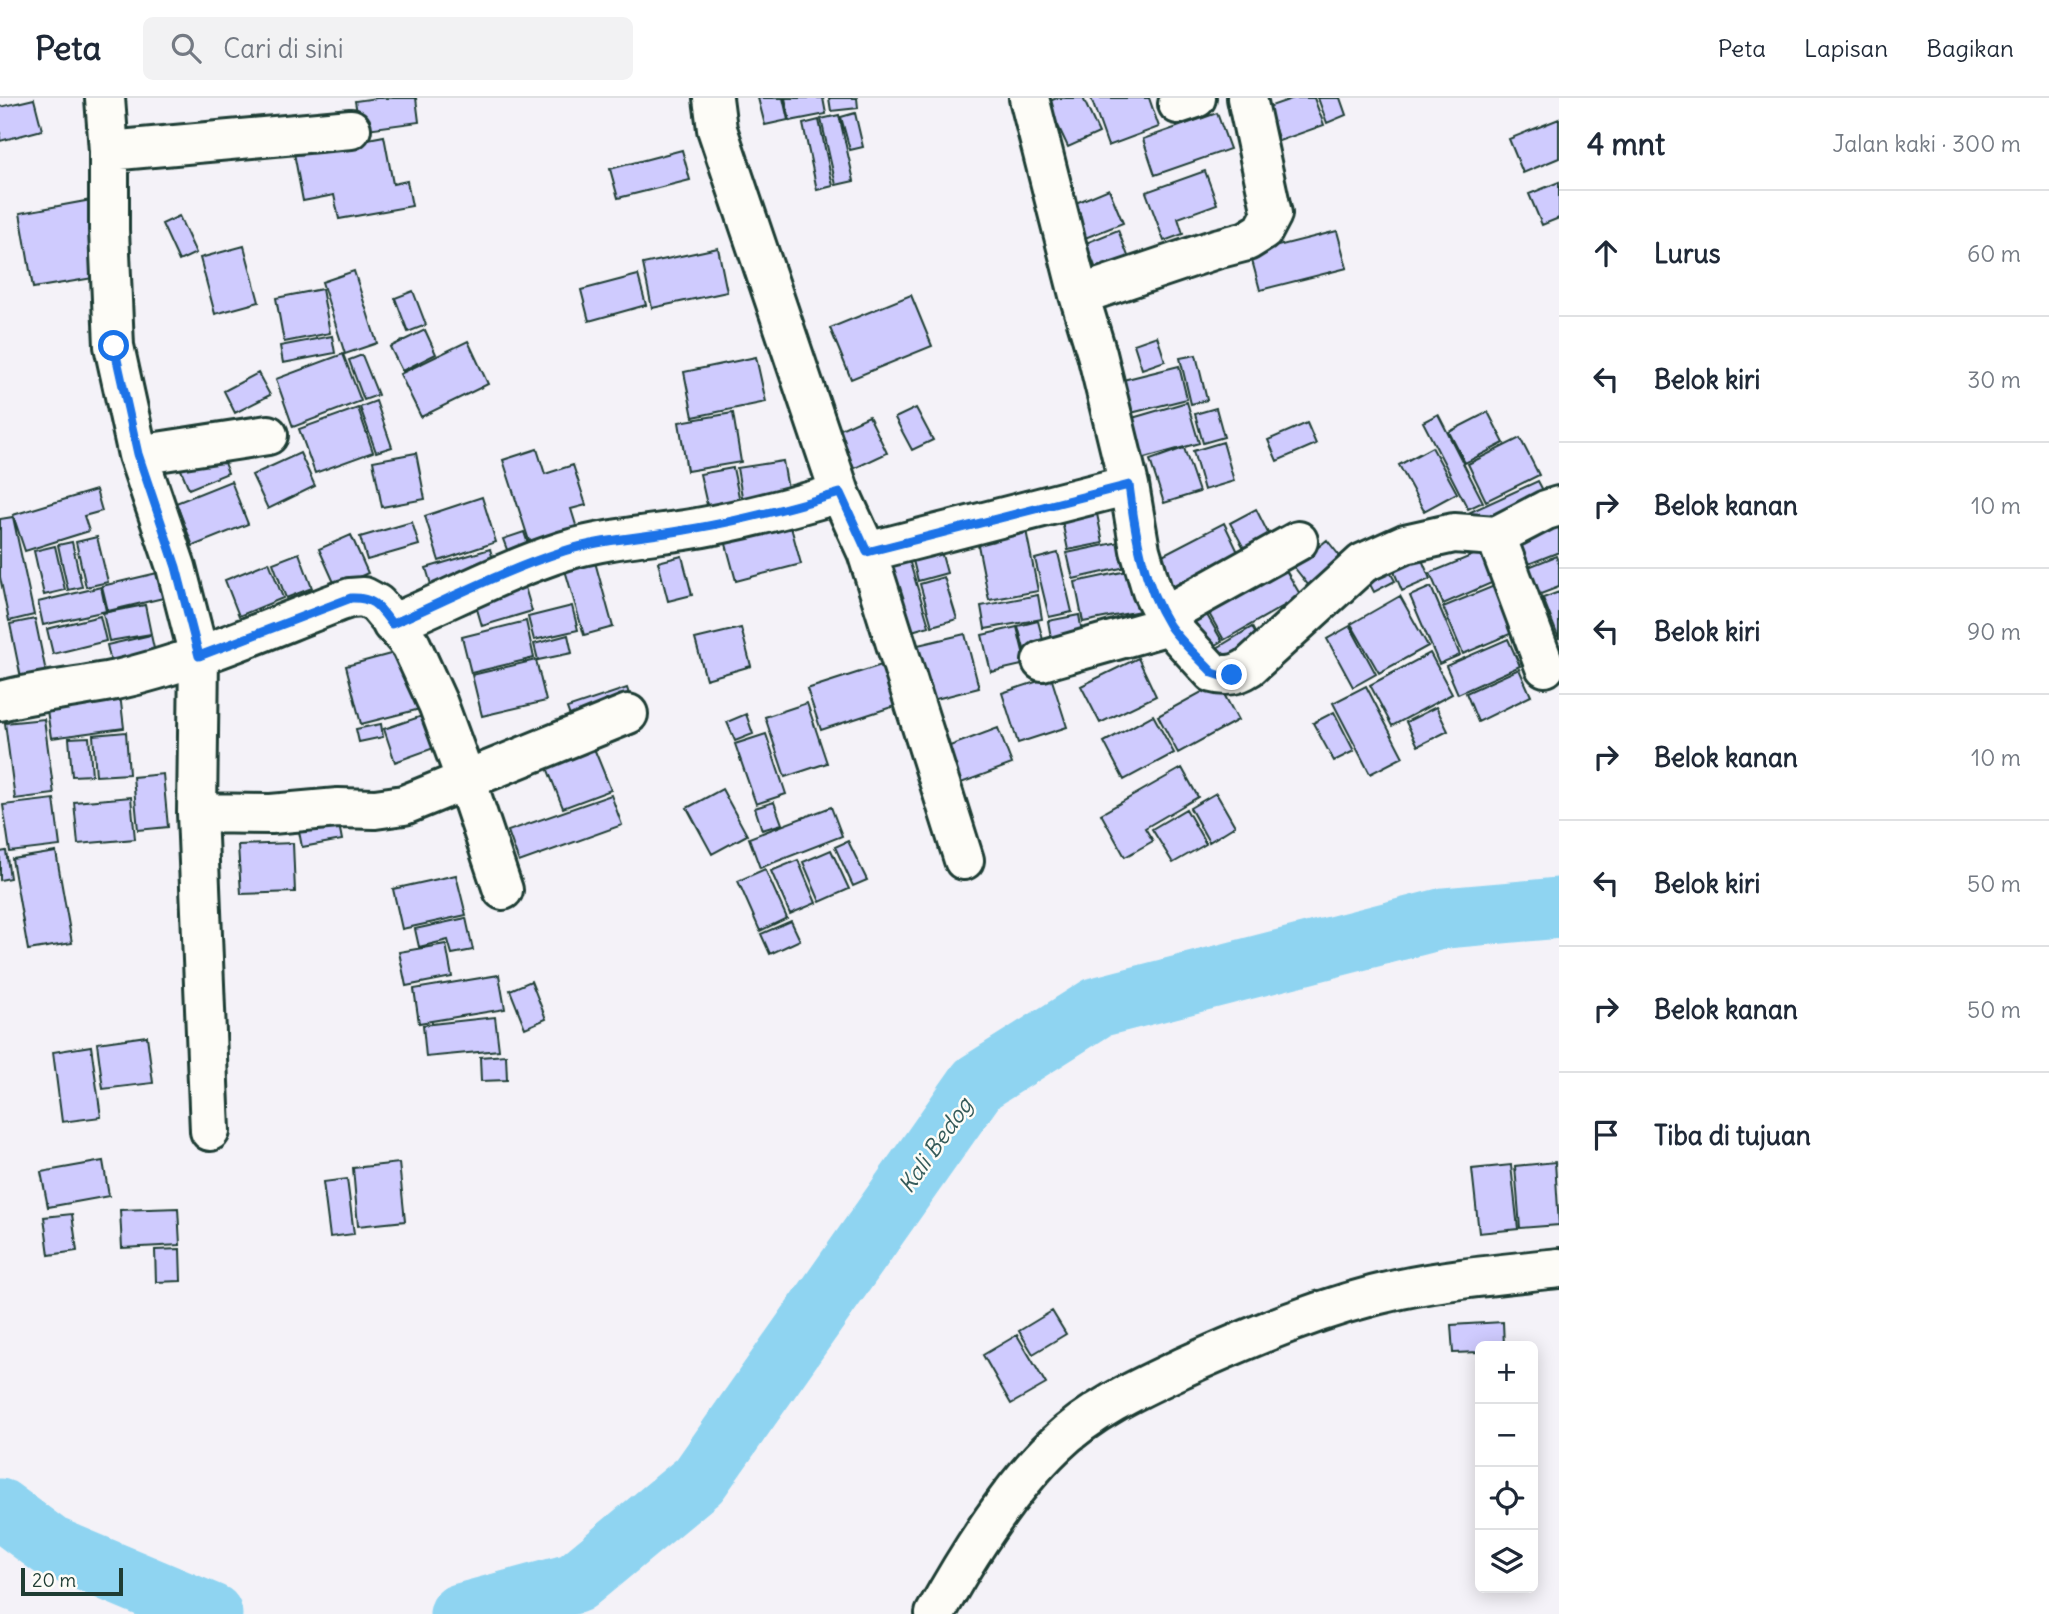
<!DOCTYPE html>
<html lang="id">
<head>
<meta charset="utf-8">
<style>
	body { margin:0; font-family:Delius,sans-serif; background:#f2f2f3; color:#1f2937 }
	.controls { position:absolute; right:21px; bottom:21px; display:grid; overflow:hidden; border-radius:10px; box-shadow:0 4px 18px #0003 }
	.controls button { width:63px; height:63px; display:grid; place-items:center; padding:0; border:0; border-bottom:2px solid #e0e1e3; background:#fff; color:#1f2937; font:35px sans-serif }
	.scale { position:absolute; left:21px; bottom:18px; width:102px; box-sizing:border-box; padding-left:7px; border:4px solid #1f3d34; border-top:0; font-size:19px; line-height:24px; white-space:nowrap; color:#1f3d34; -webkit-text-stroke:5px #fdfcf7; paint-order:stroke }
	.stop { position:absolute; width:21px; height:21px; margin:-16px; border:5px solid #1a73e8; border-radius:50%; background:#fff }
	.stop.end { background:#1a73e8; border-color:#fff; box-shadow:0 2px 7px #0008 }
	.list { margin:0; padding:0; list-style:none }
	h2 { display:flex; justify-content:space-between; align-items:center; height:91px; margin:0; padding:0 28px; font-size:30px }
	h2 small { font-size:23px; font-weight:400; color:#747a83 }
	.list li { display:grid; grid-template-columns:46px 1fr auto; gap:21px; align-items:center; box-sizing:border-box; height:126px; padding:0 28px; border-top:2px solid #e0e1e3 }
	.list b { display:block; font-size:26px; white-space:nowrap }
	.list em { font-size:23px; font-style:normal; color:#747a83 }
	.icon { flex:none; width:38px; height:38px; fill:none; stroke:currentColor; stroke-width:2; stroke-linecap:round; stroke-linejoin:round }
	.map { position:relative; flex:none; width:1559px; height:1516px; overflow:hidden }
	header { display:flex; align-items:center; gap:42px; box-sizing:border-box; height:98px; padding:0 35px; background:#fff; border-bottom:2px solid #e0e1e3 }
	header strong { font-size:33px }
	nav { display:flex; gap:38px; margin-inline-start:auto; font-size:24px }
	.search { width:490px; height:63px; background:#f2f2f3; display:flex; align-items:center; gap:18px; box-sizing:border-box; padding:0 24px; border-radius:10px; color:#747a83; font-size:26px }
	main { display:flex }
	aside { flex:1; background:#fff }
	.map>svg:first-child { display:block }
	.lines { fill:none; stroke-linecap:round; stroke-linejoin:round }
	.river { stroke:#8fd4f1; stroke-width:61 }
	.building { fill:#cfcbfe; stroke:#1f3d34; stroke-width:2 }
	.street-casing { stroke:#1f3d34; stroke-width:44 }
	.secondary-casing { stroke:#1f3d34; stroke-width:44 }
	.street { stroke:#fdfcf7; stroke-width:38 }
	.secondary { stroke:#fdfcf7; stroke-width:38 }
	.route { stroke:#1a73e8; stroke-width:9 }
	.labels { text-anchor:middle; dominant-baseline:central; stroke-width:5; stroke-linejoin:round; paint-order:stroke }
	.water-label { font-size:23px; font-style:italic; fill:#355b5a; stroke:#fdfcf7 }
</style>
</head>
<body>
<header>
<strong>Peta</strong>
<div class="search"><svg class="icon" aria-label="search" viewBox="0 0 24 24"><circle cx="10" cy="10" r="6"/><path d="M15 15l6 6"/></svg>Cari di sini</div>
<nav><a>Peta</a><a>Lapisan</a><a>Bagikan</a></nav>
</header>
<main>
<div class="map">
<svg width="1559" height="1516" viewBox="0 0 1559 1516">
	<rect width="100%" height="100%" fill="#f4f2f8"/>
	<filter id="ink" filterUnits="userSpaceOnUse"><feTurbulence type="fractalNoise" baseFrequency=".0143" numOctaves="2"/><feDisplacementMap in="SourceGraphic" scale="14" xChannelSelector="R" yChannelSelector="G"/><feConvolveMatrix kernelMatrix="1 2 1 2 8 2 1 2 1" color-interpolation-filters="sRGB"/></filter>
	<g filter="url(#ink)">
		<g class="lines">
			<!-- river -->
			<path class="river" d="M0,1411L50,1448L212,1516
				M460,1516L575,1485L699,1382L978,985L1098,909L1445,820L1559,810"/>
		</g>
		<!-- building -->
		<path class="building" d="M377,0H416L419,24L360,32L355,3Z
			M758,0H783L788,22L765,27Z
			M785,0H823L826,16L790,23Z
			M829,0H857L858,10L831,13Z
			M1057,0H1083L1099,35L1068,49L1047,4Z
			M1091,0H1149L1159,29L1108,48Z
			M1294,0H1314L1324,27L1279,43L1268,9Z
			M1318,0H1340L1346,17L1327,25Z
			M34,1L42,32L0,43V9Z
			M855,15L863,49L850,52L841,19Z
			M1217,15L1230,51L1155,77L1143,41Z
			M839,17L854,83L836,87L821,21Z
			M1559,21V60L1523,75L1509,41Z
			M819,22L833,88L817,92L803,26Z
			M384,38L393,86L407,83L412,108L339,121L334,97L303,103L294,55Z
			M682,52L690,82L618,100L610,71Z
			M1205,73L1217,106L1178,120L1183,136L1164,143L1146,94Z
			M1559,84V120L1542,127L1529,96Z
			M1109,91L1123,125L1080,142L1066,109Z
			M91,102L105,178L33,190L20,115Z
			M179,118L196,155L179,163L162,126Z
			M1118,132L1133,171L1101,184L1086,145Z
			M1337,133L1347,170L1260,192L1250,155Z
			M244,148L259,204L215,216L200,160Z
			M718,150L727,194L652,210L643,166Z
			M354,173L377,245L345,256L322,184Z
			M638,177L646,207L589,223L581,192Z
			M322,191L330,235L284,244L276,200Z
			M413,193L426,227L408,234L395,200Z
			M911,197L932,248L851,281L830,230Z
			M425,232L436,256L402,273L390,249Z
			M332,238L335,255L283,265L280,248Z
			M1157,238L1165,263L1142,271L1134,246Z
			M468,243L488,286L421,319L400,276Z
			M343,256L361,303L293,329L276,281Z
			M362,257L378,297L364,302L349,262Z
			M1196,257L1207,302L1191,306L1180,260Z
			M756,259L766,304L693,319L684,274Z
			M1179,268L1187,301L1123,317L1115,284Z
			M258,275L270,297L235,315L224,293Z
			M376,303L392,349L376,354L360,309Z
			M1187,304L1199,345L1134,363L1122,323Z
			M358,310L373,354L315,375L299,331Z
			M916,310L933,342L912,352L895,320Z
			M1216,310L1224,339L1203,345L1195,316Z
			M1488,314L1504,345L1465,365L1449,334Z
			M733,315L741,364L687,373L679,324Z
			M1438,316L1483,404L1468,411L1423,324Z
			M869,318L887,355L851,372L834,334Z
			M1307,325L1316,346L1277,363L1268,342Z
			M1520,340L1539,377L1486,403L1468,366Z
			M1223,344L1234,383L1204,392L1193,353Z
			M1432,349L1457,395L1424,413L1399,367Z
			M218,350L228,375L189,391L179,367Z
			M1184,350L1199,394L1164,405L1150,362Z
			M537,351L545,376L573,367L586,407L571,411L580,440L533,455L503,362Z
			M300,355L315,388L268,411L252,377Z
			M416,355L425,401L382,409L373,363Z
			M783,363L789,397L743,404L737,370Z
			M733,370L742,413L710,420L700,376Z
			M231,383L248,426L193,448L176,405Z
			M1538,383L1546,398L1472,432L1466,416Z
			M96,392L102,413L84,418L89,433L25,453L13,417Z
			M482,399L496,444L439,463L425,418Z
			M1256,411L1270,439L1245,452L1230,425Z
			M1097,416L1103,445L1068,452L1062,423Z
			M1559,416V454L1521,469L1508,436Z
			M788,418L801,466L736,483L723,435Z
			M13,419L34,517L9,523L0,479V421Z
			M412,424L419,447L367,462L360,439Z
			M1224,425L1239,456L1161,496L1145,466Z
			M1025,427L1038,493L989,502L976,437Z
			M524,434L531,455L511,462L503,441Z
			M351,437L368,475L336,489L319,451Z
			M97,439L108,484L86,489L76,444Z
			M1327,442L1346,466L1313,493L1294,469Z
			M1124,443L1130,468L1073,481L1067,455Z
			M72,444L82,489L68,492L58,447Z
			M939,446L947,475L918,483L911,454Z
			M55,448L65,492L44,497L34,453Z
			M1490,450L1503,480L1443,506L1430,475Z
			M490,451L497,475L433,493L426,470Z
			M1418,452L1430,481L1402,493L1390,464Z
			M299,455L312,490L286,500L273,465Z
			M907,455L929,528L898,537L877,464Z
			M1058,455L1072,514L1049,519L1035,461Z
			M682,458L692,497L668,503L658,464Z
			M1556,458L1559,466V489L1538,497L1526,470Z
			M1384,463L1395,483L1374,494L1363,473Z
			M269,464L283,500L239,518L225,482Z
			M595,464L613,529L584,537L565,472Z
			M1284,469L1301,498L1224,542L1207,512Z
			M170,472L176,497L108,513L102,488Z
			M1132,472L1140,513L1083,524L1075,484Z
			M522,479L532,513L482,528L472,494Z
			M944,479L957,521L932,528L920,486Z
			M1504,484L1524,530L1463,556L1443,509Z
			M101,489L106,513L43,527L38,504Z
			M1431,489L1460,557L1439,566L1410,498Z
			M1559,494V541L1543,500Z
			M1038,497L1042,521L985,531L981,508Z
			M1400,498L1428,548L1379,575L1351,526Z
			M1200,505L1222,543L1201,555L1179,517Z
			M145,507L151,536L109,543L103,515Z
			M572,508L578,532L534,542L528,519Z
			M1079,517L1084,546L1053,551L1048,523Z
			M100,518L106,543L53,556L47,531Z
			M35,521L46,574L21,580L10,526Z
			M526,523L534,560L471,575L462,539Z
			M1038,523L1047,557L1027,562L1018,528Z
			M1350,528L1376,576L1353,589L1327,541Z
			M1017,529L1026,566L991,574L982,537Z
			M1252,529L1262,548L1218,574L1207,556Z
			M741,530L751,568L706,581L695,541Z
			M965,536L979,590L932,602L918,547Z
			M151,537L157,564L113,573L107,547Z
			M568,537L572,555L538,562L534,546Z
			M1508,541L1520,568L1458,596L1446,568Z
			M409,551L424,610L361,626L346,568Z
			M1430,555L1452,596L1392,628L1370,587Z
			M1138,560L1156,598L1100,625L1081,588Z
			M536,562L546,603L482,618L472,577Z
			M897,562L910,603L821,632L807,591Z
			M1519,571L1531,598L1478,624L1466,595Z
			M1051,579L1067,629L1018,645L1002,595Z
			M1218,585L1238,622L1178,655L1158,618Z
			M119,588L124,630L51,640L45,598Z
			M1366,588L1403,659L1370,676L1333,605Z
			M627,590L633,608L574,629L567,610Z
			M807,605L827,665L785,679L765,619Z
			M1436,609L1448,633L1418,648L1406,624Z
			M434,614L445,646L395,664L384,631Z
			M1334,614L1354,653L1334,663L1313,625Z
			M746,616L753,636L735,643L727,624Z
			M1153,617L1174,655L1124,682L1104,644Z
			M44,621L54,696L15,701L5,625Z
			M381,626L383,639L359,644L356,631Z
			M998,630L1012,666L953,688L939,652Z
			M126,634L129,676L96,678L93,637Z
			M766,636L786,696L756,706L735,646Z
			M89,639L92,677L72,678L69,640Z
			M591,643L611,692L563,710L544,662Z
			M1182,670L1198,699L1145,730L1153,743L1125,759L1101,716Z
			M163,676L168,729L138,732L133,679Z
			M722,691L747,737L712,756L687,710Z
			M1216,695L1235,728L1209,744L1190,710Z
			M611,697L622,727L519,764L508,733Z
			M131,699L135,741L78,746L74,704Z
			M54,701L60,748L10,754L3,707Z
			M774,704L782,726L762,732L755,710Z
			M831,709L842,738L760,770L749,740Z
			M1186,711L1206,746L1173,765L1152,731Z
			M337,716L342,742L302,749L297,723Z
			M848,743L867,782L853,788L835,749Z
			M293,745L295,794L241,796L238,747Z
			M831,752L849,791L820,804L803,764Z
			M6,753L10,780L0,782V754Z
			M56,754L72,845L28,852L12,761Z
			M798,762L816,805L790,816L771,773Z
			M765,771L787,820L760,833L738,783Z
			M456,777L466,817L402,831L393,791Z
			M466,820L473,852L452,856L448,842L419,849L415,831Z
			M791,823L800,842L770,856L761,836Z
			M446,846L452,879L406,888L399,854Z
			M499,877L505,911L419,925L414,891Z
			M531,883L546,921L525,930L510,892Z
			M495,919L499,952L426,959L423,927Z
			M147,938L153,985L103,991L97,945Z
			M91,948L101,1019L62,1024L53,954Z
			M506,957L507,982L481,983L480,959Z
			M103,1063L109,1098L48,1109L41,1074Z
			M1555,1064L1559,1127L1520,1130L1515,1068Z
			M399,1065L405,1123L358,1128L353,1070Z
			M1511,1067L1518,1131L1479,1135L1472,1071Z
			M347,1081L354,1136L330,1139L323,1084Z
			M178,1110L180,1147L122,1150L120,1112Z
			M72,1116L77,1153L49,1157L44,1119Z
			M180,1151L181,1183L156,1184L155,1152Z
			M1052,1213L1066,1236L1033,1256L1019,1233Z
			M1503,1224L1504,1248H1480V1254L1453,1255L1451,1227Z
			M1017,1237L1046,1286L1011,1306L983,1257Z"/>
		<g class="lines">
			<defs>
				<path id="street" d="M105,0L109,53V132L114,248L138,357L176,469L199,558L197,715L210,1033
					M713,0L717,31L840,395L867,454L1129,387
					M1029,0L1079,197
					M1178,6L1196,0
					M109,53L351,31
					M138,357L268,337
					M1496,438L1545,569
					M867,454L964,762
					M1165,517L1298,443
					M392,526C449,502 505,472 564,453C603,441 644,438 685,432C738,424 789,410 840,395
					M1169,527L1152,493L1140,452L1129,387L1097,256L1079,197L1216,151L1247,143L1263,133L1272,116L1247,0
					M1042,563L1169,527L1213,575C1227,579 1237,577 1249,569L1363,465L1405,446L1454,435L1496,438L1546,412L1559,408
					M0,603C38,593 77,590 116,582C192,565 265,532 338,504L350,500L364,499L377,506L411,547L438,606L466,682L503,792
					M197,715L271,716L338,710L375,711L404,707L628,616"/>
				<path id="secondary" d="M935,1516C966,1460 1008,1392 1055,1347C1092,1311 1139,1290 1186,1268C1255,1237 1326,1207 1401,1191C1453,1180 1506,1176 1559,1170"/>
			</defs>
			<!-- street casing -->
			<use href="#street" class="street-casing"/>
			<!-- secondary casing -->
			<use href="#secondary" class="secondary-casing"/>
			<!-- street -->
			<use href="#street" class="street"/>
			<!-- secondary -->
			<use href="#secondary" class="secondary"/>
		</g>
	</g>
	<g class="lines" filter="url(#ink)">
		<!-- route -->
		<path class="route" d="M114,248L138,356L176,469L199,558L351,500C374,499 379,509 392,526C449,501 505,472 564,453C603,441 645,439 685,432C738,424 789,410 840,395L867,454L1129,387C1135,435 1143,485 1169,527C1179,542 1200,561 1213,575L1222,578L1232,577"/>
	</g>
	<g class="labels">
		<!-- water labels -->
		<g class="water-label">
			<text transform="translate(935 1047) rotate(-55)">Kali Bedog</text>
		</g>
	</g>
</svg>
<div class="controls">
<button>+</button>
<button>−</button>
<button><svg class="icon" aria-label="locate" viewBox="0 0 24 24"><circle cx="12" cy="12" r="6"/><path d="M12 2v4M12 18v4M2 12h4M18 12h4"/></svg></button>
<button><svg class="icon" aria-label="layers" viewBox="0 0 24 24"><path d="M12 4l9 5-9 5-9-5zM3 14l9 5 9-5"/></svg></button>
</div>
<div class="scale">20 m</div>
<div class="stop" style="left:114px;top:248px"></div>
<div class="stop end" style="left:1232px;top:577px"></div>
</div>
<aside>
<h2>4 mnt<small>Jalan kaki · 300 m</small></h2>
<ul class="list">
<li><svg class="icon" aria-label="ahead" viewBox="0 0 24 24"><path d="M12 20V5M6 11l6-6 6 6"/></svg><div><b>Lurus</b></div><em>60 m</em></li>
<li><svg class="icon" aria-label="left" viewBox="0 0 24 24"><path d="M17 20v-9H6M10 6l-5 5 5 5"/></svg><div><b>Belok kiri</b></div><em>30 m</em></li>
<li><svg class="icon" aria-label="right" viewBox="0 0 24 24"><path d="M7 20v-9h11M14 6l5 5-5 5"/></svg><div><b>Belok kanan</b></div><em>10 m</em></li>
<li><svg class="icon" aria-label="left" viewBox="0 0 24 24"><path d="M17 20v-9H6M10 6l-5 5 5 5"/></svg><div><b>Belok kiri</b></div><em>90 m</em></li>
<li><svg class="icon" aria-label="right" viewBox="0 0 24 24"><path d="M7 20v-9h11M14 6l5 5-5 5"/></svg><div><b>Belok kanan</b></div><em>10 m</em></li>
<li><svg class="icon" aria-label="left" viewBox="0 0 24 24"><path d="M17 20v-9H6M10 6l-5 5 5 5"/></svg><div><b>Belok kiri</b></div><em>50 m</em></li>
<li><svg class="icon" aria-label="right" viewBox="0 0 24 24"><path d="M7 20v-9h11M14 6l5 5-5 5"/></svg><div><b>Belok kanan</b></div><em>50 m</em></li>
<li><svg class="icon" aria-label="arrive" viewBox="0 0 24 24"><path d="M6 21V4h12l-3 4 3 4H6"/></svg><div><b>Tiba di tujuan</b></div></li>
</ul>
</aside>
</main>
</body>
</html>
